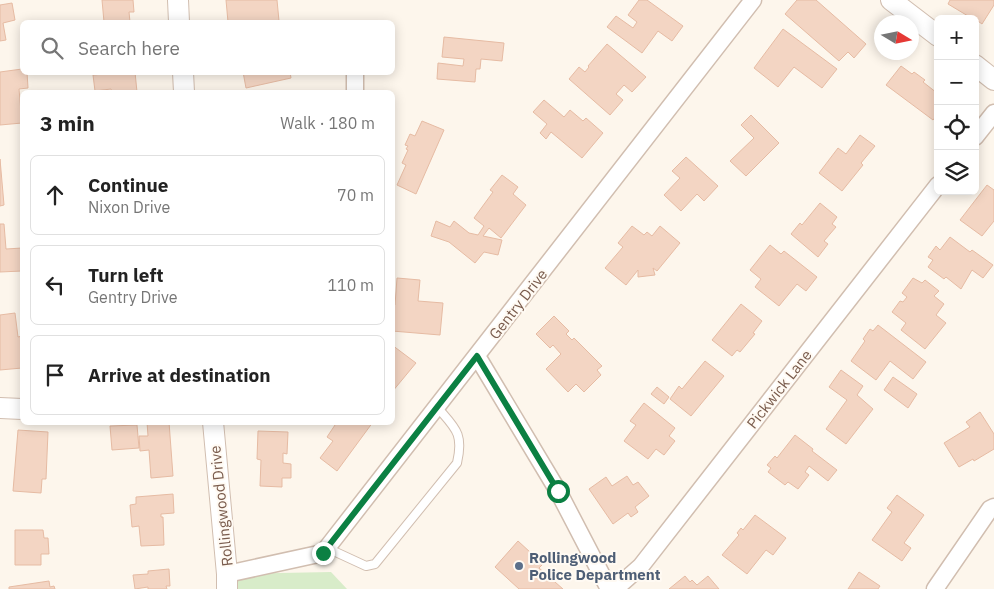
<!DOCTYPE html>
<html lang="en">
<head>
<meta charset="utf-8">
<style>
	body { margin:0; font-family:"IBM Plex Sans",sans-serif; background:#f6f6f6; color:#222 }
	.controls { position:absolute; right:15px; top:15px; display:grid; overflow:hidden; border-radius:8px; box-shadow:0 2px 12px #0003 }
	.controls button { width:45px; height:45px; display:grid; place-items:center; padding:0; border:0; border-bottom:1px solid #e0e0e0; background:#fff; color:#222; font:25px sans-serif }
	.compass { position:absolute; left:874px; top:15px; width:45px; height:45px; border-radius:50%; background:#fff; box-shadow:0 2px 12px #0003; rotate:100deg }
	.stop { position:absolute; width:15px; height:15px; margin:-11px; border:4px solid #0b8043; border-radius:50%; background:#fff }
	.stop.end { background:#0b8043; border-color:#fff; box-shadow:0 1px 5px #0008 }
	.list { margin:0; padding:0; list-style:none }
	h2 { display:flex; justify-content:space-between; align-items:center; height:65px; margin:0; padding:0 20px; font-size:21px }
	h2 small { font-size:16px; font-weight:400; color:#767676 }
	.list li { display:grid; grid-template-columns:32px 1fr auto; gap:15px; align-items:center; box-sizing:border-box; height:80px; margin:0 10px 10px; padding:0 10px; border:1px solid #e0e0e0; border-radius:8px }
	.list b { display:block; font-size:19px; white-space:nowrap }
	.list p { margin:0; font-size:16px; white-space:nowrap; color:#767676 }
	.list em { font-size:16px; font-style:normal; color:#767676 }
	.icon { flex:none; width:28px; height:28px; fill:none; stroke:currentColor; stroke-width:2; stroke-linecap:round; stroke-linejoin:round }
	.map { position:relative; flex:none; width:994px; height:589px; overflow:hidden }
	.search { position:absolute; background:#fff; box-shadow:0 2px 12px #0003; left:20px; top:20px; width:375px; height:55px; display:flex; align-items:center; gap:12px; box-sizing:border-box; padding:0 18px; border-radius:8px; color:#767676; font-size:19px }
	.panel { position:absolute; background:#fff; box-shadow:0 2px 12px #0003; left:20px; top:90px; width:375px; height:335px; border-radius:8px }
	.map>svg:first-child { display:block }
	.green { fill:#d8ecc9 }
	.building { fill:#f3d5c3; stroke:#e6bba3 }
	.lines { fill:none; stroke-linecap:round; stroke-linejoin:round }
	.service-casing { stroke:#d1beb0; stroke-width:10 }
	.minor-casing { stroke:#d1beb0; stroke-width:19 }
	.tertiary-casing { stroke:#d1beb0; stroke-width:22 }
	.service { stroke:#fff; stroke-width:8 }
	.minor { stroke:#fff; stroke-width:16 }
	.tertiary { stroke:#fff; stroke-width:20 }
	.route { stroke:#0b8043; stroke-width:6 }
	.service-dot { fill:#5c6f8a; stroke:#fffaf3; stroke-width:2 }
	.labels { text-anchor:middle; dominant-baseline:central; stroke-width:4; stroke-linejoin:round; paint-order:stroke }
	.street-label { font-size:15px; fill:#7a5c4d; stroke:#fffaf3 }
	.service-label { font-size:15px; font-weight:bold; fill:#4e5e75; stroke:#fffaf3; text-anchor:start }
</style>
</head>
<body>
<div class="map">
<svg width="994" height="589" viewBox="0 0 994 589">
	<rect width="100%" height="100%" fill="#fdf6ec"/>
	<!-- green -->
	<path class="green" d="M331,572L347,589H227V574Z"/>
	<!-- building -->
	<path class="building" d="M102,0H133L134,12H129L130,22H104Z
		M226,0H277L279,21L228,22Z
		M639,0H647L683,26L672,41L658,31L642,53L607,27L616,16L633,28L637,22L628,15Z
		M797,0H816L866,44L854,58L848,52L839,61L785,14Z
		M950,0H994V5L982,24L975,19H973L948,4Z
		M12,3L15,20L3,23L6,40L0,41V5Z
		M783,29L837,69L822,88L794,67L778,87L754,68Z
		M444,37L504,43L502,61L481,59L480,69H476L475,82L437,79L438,63L463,66L464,59L442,57Z
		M607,44L646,77L632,92L624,85L616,94L623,100L610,115L569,79L579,67L585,72L589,67L588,66Z
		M901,66L912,74L914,72L925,80L923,82L937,93L938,114L933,120L886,85Z
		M22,69V72H27L28,88L19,89L22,123L0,125V72Z
		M124,72H135L137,92H112L111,89L95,91L93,75Z
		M243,72H290L291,78L246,88Z
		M544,100L564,117L570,110L583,121L586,118L603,133L582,158L551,132L546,139L540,133L547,124L533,112Z
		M751,115L779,143L746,176L730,161L754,138L741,125Z
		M422,121L444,130L416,194L397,185L406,165L402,163L408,150L406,149L408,146L405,145L410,134L415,136Z
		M860,135L875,146L861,163L863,165L842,191L819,173L838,148L846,154Z
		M686,157L718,186L704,201L697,194L681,211L664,195L680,178L672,171Z
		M0,159L4,205L0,206Z
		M502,175L518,187L513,194L526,205L501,238L489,228L483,236L502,240L498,255L484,252L475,263L449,242L431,236L436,221L450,227L454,221L469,233L478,235L484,226L474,218L493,192L490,190Z
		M987,185L994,190V221L982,236L960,220Z
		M820,203L837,217L832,224L836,227L824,241L828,244L818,257L791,234L800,223L802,225Z
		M0,224H4L6,249L22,248V271L0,272Z
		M632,226L644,235L647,232L652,236L660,226L680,243L657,271L653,268L655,275L638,277V270L626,285L605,268L623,247L618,243Z
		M950,237L970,252L972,250L993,265L983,278L972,270L961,289L946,277L944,279L928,267L933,260L928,257L936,246L940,250Z
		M770,245L781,254L784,251L817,277L806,291L797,284L779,306L755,287L761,279L750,270Z
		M397,278L420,280L418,301L443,303L440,335L392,331V305H395Z
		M913,278L922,283L925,280L939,291L934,296L944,304L936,315L946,323L925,349L901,330L906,323L892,312L900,301L903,302L907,297L902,293Z
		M741,304L762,321L753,333L755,334L740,352L737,350L732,356L712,340Z
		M15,313L18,337L22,336V368L0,370V315Z
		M554,316L569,331L566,334L572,340L574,338L602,366L597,370L601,375L584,392L576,384L568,392L546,369L561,354L553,345L550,348L536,334Z
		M878,325L926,362L913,379L890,361L876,380L851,361L865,341L863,339L870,329L873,331Z
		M392,345L416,363L392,392Z
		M705,361L724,376L691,416L670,399L679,386L682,389Z
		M841,370L863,386L857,395L873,409L846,444L826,429L847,400L829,387Z
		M893,377L917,394L908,408L884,390Z
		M657,387L669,397L664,404L651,394Z
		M644,403L675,428L669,436L675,441L664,455L656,449L648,459L624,441L636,425L630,421Z
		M980,412L994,434V449L974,461L973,459L959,467L944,443L970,427L966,422Z
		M147,422H169L173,476L151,478L149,450L140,451L139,436H148Z
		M337,422H373L337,471L320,458L333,441L327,437Z
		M137,425L139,448L112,450L110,426Z
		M18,430L48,432L46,479H42L41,493L13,491Z
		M258,431L288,432L287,454L283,453V463L291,464V478H282V487L260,486L261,460L257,459Z
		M795,435L813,449L812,451L837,470L828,481L809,466L805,472L809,475L798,489L788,482L785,485L768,472L771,468L767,465L775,456L777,458Z
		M627,476L633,485L638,482L649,496L635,507L638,512L631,517L628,513L613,524L589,489L606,477L612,486Z
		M173,494L174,513L161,514V517H163L164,545L141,546L139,526L132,527L130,505L136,504V497Z
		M897,495L924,515L904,543L911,548L902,561L872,540L892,512L887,508Z
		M755,515L786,538L773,555L766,550L747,574L722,555L739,535L737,533L741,528L743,530Z
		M15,530H43L44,538H48L49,554H41V565H15Z
		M518,541L543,564L539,568L563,589H519L495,567Z
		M169,569L170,586H166L167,589H148V587L135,589L133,575L148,574V571Z
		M859,572L880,586L878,589H848Z
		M685,576L690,582L692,580L697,585L708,576L719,589H669Z
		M49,581L50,587L54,586L55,589H9V587Z"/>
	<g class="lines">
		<defs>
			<path id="service" d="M327,548L366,566L375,564L457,463C464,433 455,428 437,407"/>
			<path id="minor" d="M355,72V92
				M975,137L994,113
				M477,356L558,491L609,589
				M227,574L323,553L753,0
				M615,589L641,566L938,185
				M935,589L990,509L994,507"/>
			<path id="tertiary" d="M178,0L179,22
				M891,0L938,36
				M975,65L994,80
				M183,72L184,92
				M0,408L22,409
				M213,422L227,574V589"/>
		</defs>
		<!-- service casing -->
		<use href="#service" class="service-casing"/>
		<!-- minor casing -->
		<use href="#minor" class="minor-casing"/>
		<!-- tertiary casing -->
		<use href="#tertiary" class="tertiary-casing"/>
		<!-- service -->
		<use href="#service" class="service"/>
		<!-- minor -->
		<use href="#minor" class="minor"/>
		<!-- tertiary -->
		<use href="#tertiary" class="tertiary"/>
	</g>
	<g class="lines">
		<!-- route -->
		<path class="route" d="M323,553L477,356L558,491"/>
	</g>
	<!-- markers -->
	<circle class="service-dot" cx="519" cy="566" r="5"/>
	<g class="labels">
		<!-- street labels -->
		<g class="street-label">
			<text transform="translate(518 304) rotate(-52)">Gentry Drive</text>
			<text transform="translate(779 389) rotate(-52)">Pickwick Lane</text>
			<text transform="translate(221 506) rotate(-96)">Rollingwood Drive</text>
		</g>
		<!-- service labels -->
		<g class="service-label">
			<text x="529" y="557">Rollingwood<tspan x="529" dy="17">Police Department</tspan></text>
		</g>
	</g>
</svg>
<div class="controls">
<button>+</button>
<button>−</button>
<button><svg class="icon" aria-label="locate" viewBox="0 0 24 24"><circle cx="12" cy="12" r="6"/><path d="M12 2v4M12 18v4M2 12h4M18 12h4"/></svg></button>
<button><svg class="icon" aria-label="layers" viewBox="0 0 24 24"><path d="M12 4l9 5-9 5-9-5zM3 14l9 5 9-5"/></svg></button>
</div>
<svg class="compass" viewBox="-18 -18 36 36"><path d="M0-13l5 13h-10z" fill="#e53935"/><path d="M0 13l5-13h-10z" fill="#767676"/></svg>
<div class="stop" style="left:558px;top:491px"></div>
<div class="stop end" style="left:323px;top:553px"></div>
<div class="search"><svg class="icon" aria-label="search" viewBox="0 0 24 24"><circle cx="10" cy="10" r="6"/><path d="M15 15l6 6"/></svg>Search here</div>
<section class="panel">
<h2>3 min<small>Walk · 180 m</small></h2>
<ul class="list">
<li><svg class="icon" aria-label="ahead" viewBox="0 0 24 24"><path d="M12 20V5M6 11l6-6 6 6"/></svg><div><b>Continue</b><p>Nixon Drive</p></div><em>70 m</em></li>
<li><svg class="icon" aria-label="left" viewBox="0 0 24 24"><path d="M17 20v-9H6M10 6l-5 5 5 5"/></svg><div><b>Turn left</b><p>Gentry Drive</p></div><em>110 m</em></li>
<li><svg class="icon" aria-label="arrive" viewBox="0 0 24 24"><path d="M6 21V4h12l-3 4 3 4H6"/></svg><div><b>Arrive at destination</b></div></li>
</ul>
</section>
</div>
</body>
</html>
